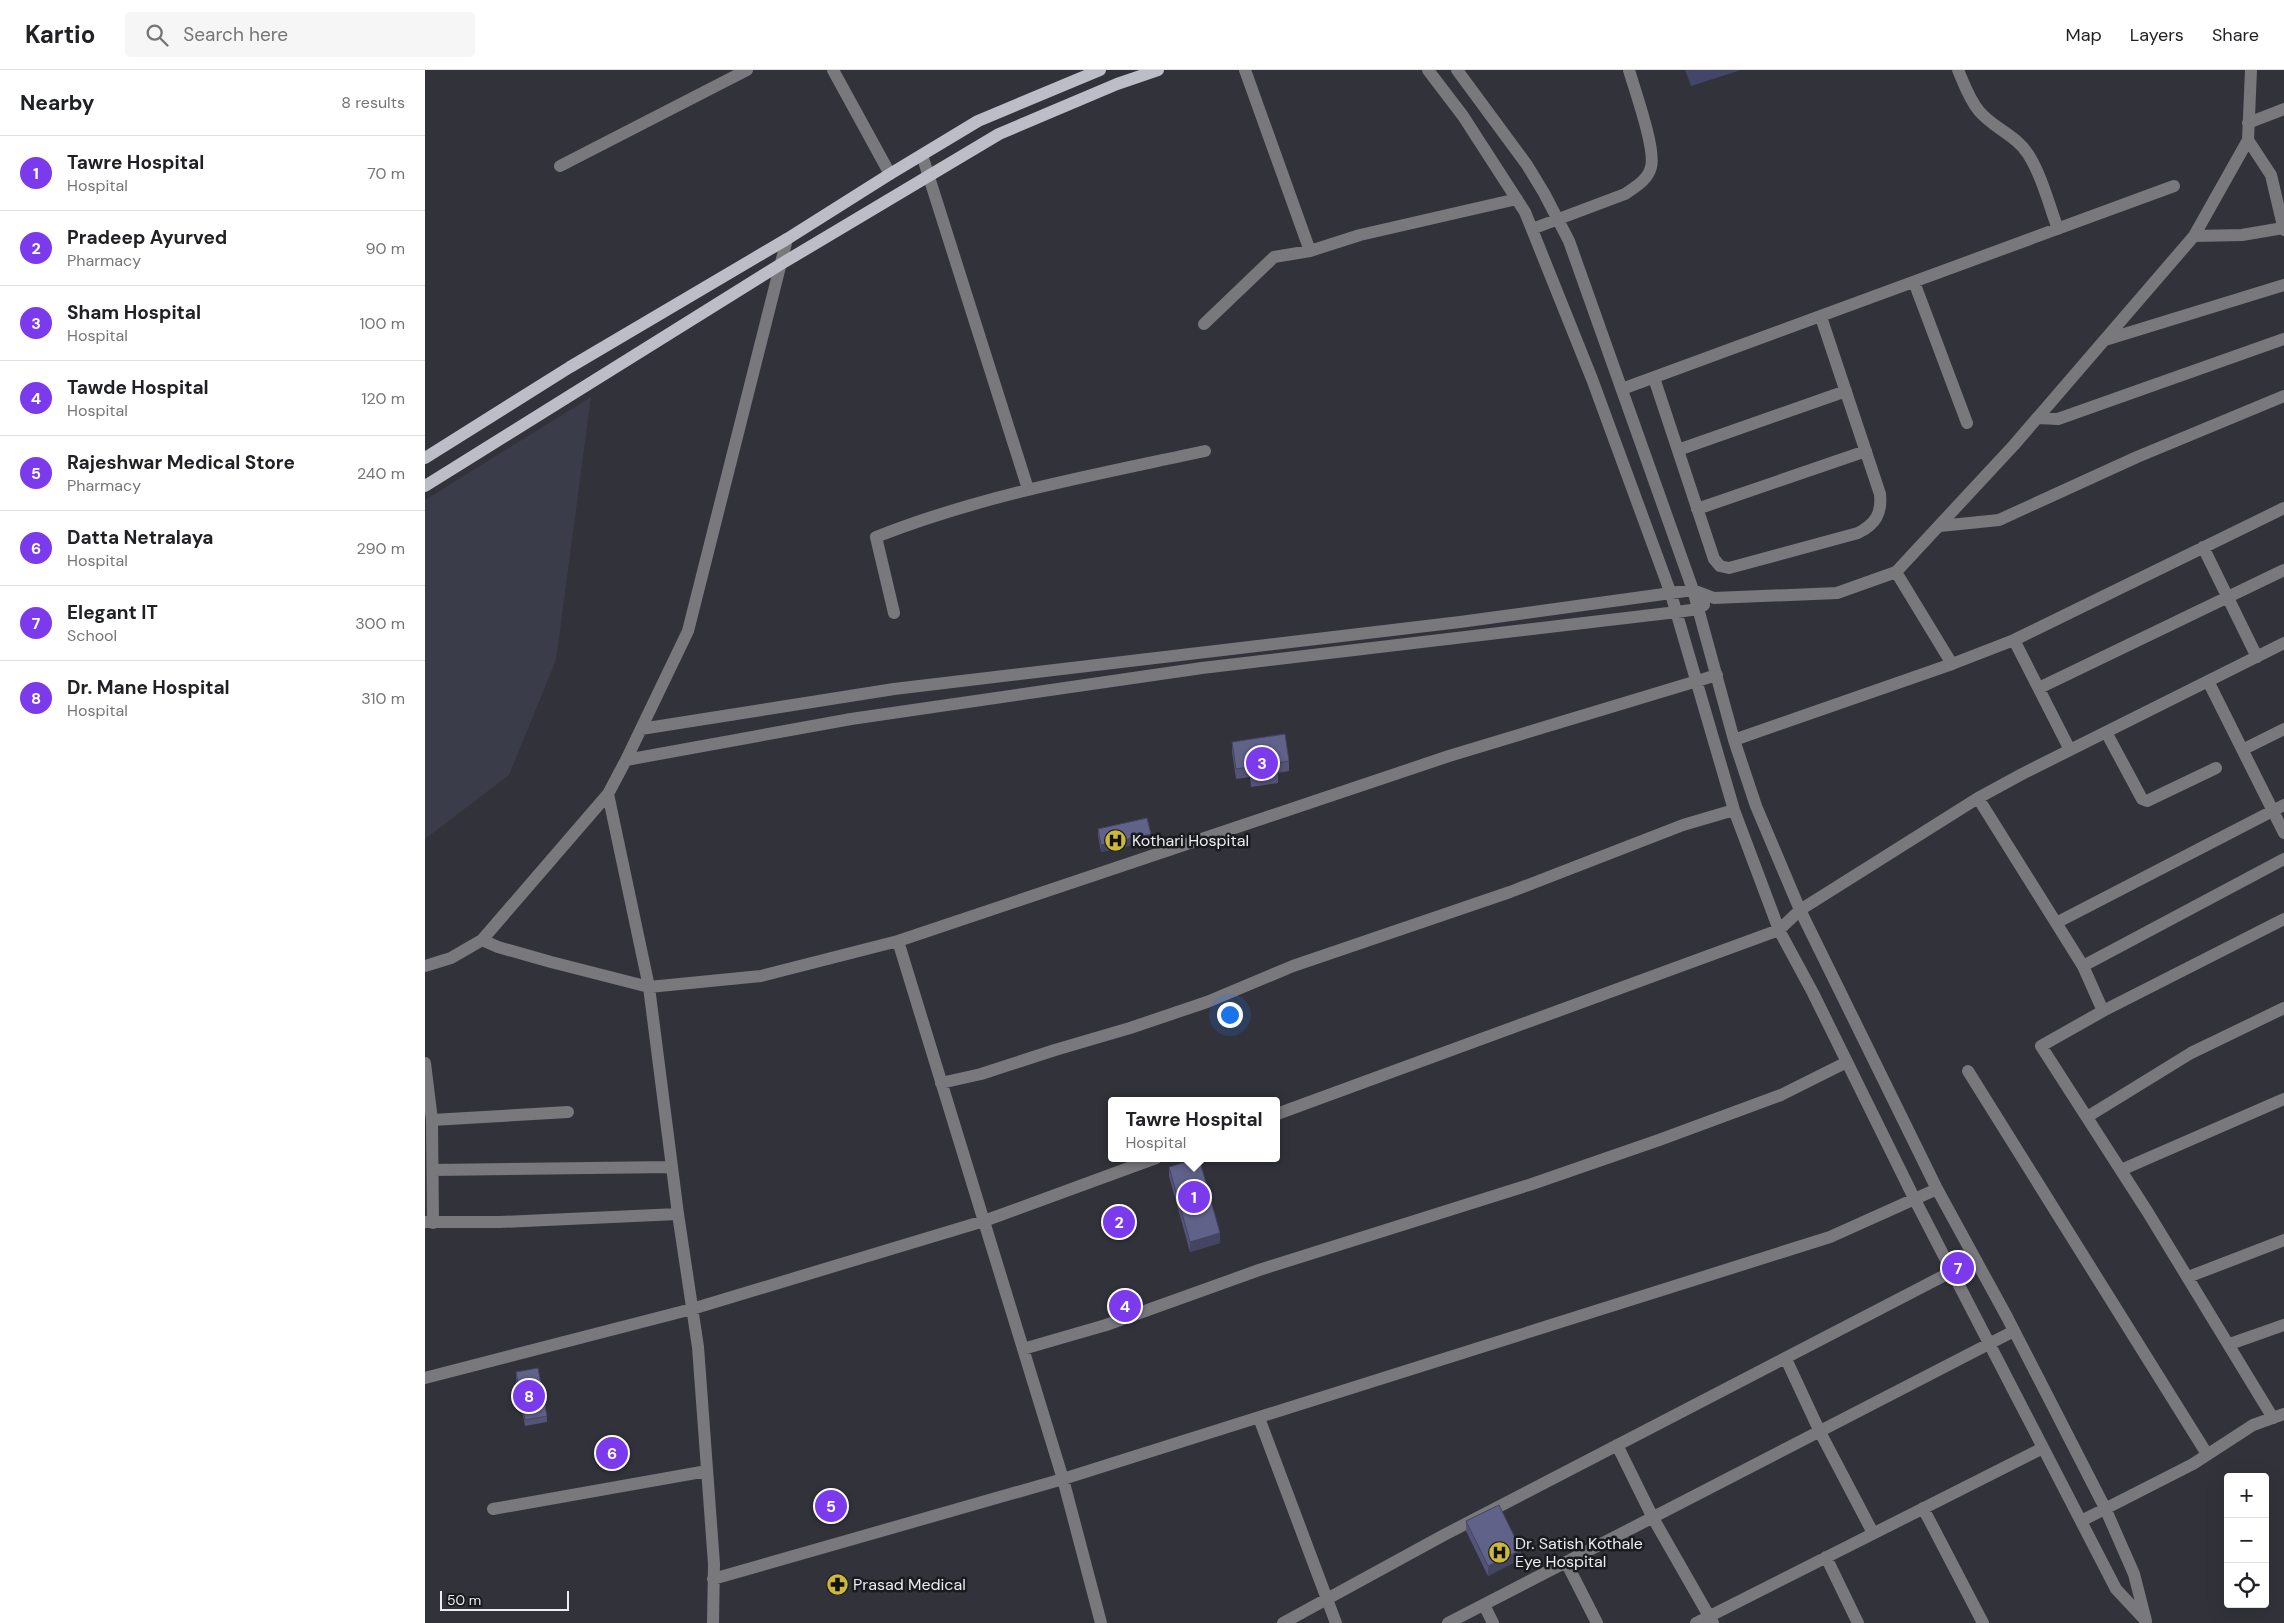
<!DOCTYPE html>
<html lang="en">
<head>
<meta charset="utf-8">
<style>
	body { margin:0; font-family:"DM Sans",sans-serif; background:#f6f6f6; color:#202124 }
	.controls { position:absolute; right:15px; bottom:15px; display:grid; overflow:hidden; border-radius:5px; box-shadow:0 5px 20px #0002 }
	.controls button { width:45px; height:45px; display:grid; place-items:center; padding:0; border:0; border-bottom:1px solid #e0e0e0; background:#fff; color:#202124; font:25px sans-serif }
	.scale { position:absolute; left:15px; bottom:12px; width:129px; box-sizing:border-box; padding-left:5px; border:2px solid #ececf2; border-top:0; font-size:14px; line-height:18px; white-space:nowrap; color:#ececf2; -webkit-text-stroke:4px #1a1b1e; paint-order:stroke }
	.you { position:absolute; left:804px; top:944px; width:18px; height:18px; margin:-12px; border:4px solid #fff; border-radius:50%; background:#1a73e8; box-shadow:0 0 0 8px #1a73e833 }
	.badge { display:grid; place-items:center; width:32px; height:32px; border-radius:50%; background:#7c3aed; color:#fff; font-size:16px; font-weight:700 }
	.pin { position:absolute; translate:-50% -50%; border:2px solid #fff; box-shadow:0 1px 5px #0006 }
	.popup { position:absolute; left:683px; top:1027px; width:172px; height:65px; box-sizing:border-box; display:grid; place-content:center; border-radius:5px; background:#fff; filter:drop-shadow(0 1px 4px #0005); font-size:16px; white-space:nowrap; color:#757577 }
	.popup b { font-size:19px; color:#202124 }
	.popup::after { content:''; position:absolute; left:50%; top:100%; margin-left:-10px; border:10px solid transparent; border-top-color:#fff }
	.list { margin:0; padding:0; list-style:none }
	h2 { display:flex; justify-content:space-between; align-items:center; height:65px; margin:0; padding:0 20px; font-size:21px }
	h2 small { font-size:16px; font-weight:400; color:#757577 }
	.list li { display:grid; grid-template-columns:32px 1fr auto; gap:15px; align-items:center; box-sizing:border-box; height:75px; padding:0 20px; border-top:1px solid #e0e0e0 }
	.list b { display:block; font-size:19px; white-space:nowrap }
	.list p { margin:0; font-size:16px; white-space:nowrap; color:#757577 }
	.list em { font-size:16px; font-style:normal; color:#757577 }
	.icon { flex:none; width:28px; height:28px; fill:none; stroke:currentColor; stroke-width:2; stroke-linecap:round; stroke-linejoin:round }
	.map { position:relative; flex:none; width:1859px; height:1553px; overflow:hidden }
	header { display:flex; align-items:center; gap:30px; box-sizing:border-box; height:70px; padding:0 25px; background:#fff; border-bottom:1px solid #e0e0e0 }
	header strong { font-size:24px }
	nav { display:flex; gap:28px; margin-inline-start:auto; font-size:18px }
	.search { width:350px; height:45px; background:#f6f6f6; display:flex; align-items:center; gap:12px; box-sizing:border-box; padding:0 18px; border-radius:5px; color:#757577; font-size:19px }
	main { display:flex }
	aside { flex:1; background:#fff }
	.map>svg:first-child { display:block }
	.built { fill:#3b3c49 }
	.green { fill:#434569 }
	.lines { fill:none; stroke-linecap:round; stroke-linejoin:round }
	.minor { stroke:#78787d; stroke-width:12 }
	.major { stroke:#bcbdc6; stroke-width:12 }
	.wall { fill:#535477 }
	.shaded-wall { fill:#434561 }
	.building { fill:#60628a; stroke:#434561 }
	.labels { text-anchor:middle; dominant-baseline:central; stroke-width:5; stroke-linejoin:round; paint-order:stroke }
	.poi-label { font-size:16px; fill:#ececf2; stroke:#1a1b1e; text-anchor:start }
</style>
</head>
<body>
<header>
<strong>Kartio</strong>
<div class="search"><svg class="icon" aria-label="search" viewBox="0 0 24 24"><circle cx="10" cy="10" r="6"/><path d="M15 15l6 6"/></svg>Search here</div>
<nav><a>Map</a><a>Layers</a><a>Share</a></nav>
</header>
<main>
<aside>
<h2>Nearby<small>8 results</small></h2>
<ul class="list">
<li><span class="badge">1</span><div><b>Tawre Hospital</b><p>Hospital</p></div><em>70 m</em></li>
<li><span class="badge">2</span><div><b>Pradeep Ayurved</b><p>Pharmacy</p></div><em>90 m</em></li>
<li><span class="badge">3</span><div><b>Sham Hospital</b><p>Hospital</p></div><em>100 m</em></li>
<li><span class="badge">4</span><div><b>Tawde Hospital</b><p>Hospital</p></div><em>120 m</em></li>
<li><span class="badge">5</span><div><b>Rajeshwar Medical Store</b><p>Pharmacy</p></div><em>240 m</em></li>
<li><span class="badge">6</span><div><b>Datta Netralaya</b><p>Hospital</p></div><em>290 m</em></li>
<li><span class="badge">7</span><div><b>Elegant IT</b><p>School</p></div><em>300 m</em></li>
<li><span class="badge">8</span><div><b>Dr. Mane Hospital</b><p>Hospital</p></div><em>310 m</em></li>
</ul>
</aside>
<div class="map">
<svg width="1859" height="1553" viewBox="0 0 1859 1553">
	<rect width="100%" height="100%" fill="#32323a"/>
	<!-- built -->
	<path class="built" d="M166,327L131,590L84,705L0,769V430Z"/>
	<!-- green -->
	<path class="green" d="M1260,0H1316L1266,16Z"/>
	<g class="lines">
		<!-- minor -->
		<path class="minor" d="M408,0L465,104
			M820,0L885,181
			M1003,0L1038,46L1100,142L1167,309L1246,524L1309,740L1354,860L1388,923L1490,1130L1691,1519L1721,1551
			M1032,0L1102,95L1119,123L1144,171L1268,520L1309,670L1331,736L1375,840L1512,1119L1582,1247L1680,1438L1709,1504L1721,1551
			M1533,0C1539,14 1544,29 1554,41C1568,58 1591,65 1603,84C1617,106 1624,135 1633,159
			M1823,53L1859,39
			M1823,70L1846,105L1859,160
			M497,85L603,419
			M135,96L322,0
			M1107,159L1200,124C1210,117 1223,110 1226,97C1231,79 1210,21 1204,0
			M1769,166L1817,165L1858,158
			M1489,212L1542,353
			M779,254L849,187L885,181L935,165L1092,129
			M1680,270L1859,215
			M1229,308L1289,489L1295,496L1304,498L1433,463C1451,454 1457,443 1455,424L1396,247
			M1197,319L1749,116
			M1612,348L1633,349L1859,269
			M1253,380L1421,321
			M1272,439L1441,381
			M1515,456L1574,450L1712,387L1859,326
			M1778,477L1832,587
			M1471,502L1527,594
			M469,543L451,467C557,425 669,405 780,381
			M1589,570L1645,680
			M1783,611L1859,763
			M1614,618L1859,500
			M216,659L469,619L1035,552L1268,520L1289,528L1412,523L1471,502L1589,375L1769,166L1823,70L1826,0
			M1681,662L1717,729L1722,731L1791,698
			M1309,670L1527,594L1589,570L1859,438
			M1819,679L1859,659
			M201,690L426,649L777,598L1252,542L1273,539L1279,535
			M183,724L224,917L253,1144L273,1277L289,1494L288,1553
			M1553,728L1658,896L1678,941
			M1631,853L1859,735
			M57,870L73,877L126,892L224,917L336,906L473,871L1024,686L1292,605
			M473,871L638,1409L676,1553
			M0,896L26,888L57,870L183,724L201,690L263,561L362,169
			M1658,896L1859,789
			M0,993L7,1050L8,1153
			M1543,1001L1782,1384
			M516,1013L556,1004L630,980L705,958L782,932L868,896L1085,822L1258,755L1309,740
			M852,1044L1354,860L1375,840L1553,728L1599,703L1859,573
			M1662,1047L1766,983L1859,938
			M7,1050L143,1042
			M8,1100L247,1097
			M1696,1100L1859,1029
			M0,1152H75L253,1144
			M1763,1207L1859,1170
			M1805,1274L1859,1255
			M598,1279L681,1255L834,1200L1107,1114L1234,1070L1356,1025L1422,992
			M1361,1289L1395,1362L1448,1463
			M0,1308L267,1239L559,1151L731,1088
			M834,1348L911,1553
			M1848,1348L1722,1141L1616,976L1678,941L1859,849
			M1192,1375L1228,1448L1288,1553
			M1498,1438L1558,1553
			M68,1439L282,1401
			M1656,1451L1768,1394L1828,1355L1859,1344
			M1401,1487L1433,1553
			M1141,1492L1172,1553
			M288,1509L638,1409L1405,1167L1512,1119
			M1059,1535L1068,1553
			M858,1553L1019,1465L1528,1201
			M1023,1553L1589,1261
			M1271,1553L1618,1378"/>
		<!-- major -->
		<path class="major" d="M0,388L145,297L362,169L465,104L553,51L675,0
			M0,416L356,194L574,64L692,14L733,0"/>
	</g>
	<!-- wall -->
	<path class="wall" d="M807,672L864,691V701L853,703V713L826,717L825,707L811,709L807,682Z
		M673,759L726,771L676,782L673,766Z
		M744,1097L795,1173L765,1182L744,1106Z
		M91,1302L122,1346V1352L100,1356L91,1309Z
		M1041,1451L1096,1489L1063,1506L1041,1461Z"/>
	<!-- shaded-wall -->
	<path class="shaded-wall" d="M726,764V771L676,782V775Z
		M795,1163V1173L765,1182V1172Z
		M1096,1480V1489L1063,1506V1496Z"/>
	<!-- building -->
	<path class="building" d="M860,664L864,691L852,693L853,703L826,707L825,697L811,699L807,672Z
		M722,748L726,764L676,775L673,759Z
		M774,1088L795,1163L765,1172L744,1097Z
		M113,1298L122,1346L100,1350L91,1302Z
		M1074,1435L1096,1480L1063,1496L1041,1451Z"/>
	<!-- icons -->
	<defs>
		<symbol id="hospital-disc" viewBox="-11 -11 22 22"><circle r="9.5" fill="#ccb939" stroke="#1a1b1e"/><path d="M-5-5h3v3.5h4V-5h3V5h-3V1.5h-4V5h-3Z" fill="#111"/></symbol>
		<symbol id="pharmacy-disc" viewBox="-11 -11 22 22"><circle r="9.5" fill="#ccb939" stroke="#1a1b1e"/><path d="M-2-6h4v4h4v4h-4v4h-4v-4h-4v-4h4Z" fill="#111"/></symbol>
	</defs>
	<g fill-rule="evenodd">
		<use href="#hospital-disc" x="678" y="758" width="25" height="25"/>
		<use href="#hospital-disc" x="1062" y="1470" width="25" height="25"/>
		<use href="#pharmacy-disc" x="400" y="1502" width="25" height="25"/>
	</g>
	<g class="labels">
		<!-- poi labels -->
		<g class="poi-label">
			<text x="707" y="770">Kothari Hospital</text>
			<text x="1090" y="1473">Dr. Satish Kothale<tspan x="1090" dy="18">Eye Hospital</tspan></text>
			<text x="428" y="1514">Prasad Medical</text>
		</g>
	</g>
</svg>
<div class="controls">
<button>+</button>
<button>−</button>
<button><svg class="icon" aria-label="locate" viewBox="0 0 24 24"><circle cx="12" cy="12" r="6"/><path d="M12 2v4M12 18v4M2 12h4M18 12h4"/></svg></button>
</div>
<div class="scale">50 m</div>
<div class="you"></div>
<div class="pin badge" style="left:769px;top:1127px">1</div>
<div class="popup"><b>Tawre Hospital</b>Hospital</div>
<div class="pin badge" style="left:694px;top:1152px">2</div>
<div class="pin badge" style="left:837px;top:693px">3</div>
<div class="pin badge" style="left:700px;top:1236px">4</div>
<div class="pin badge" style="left:406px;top:1436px">5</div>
<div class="pin badge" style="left:187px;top:1383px">6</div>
<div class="pin badge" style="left:1533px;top:1198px">7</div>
<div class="pin badge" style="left:104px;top:1326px">8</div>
</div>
</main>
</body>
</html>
